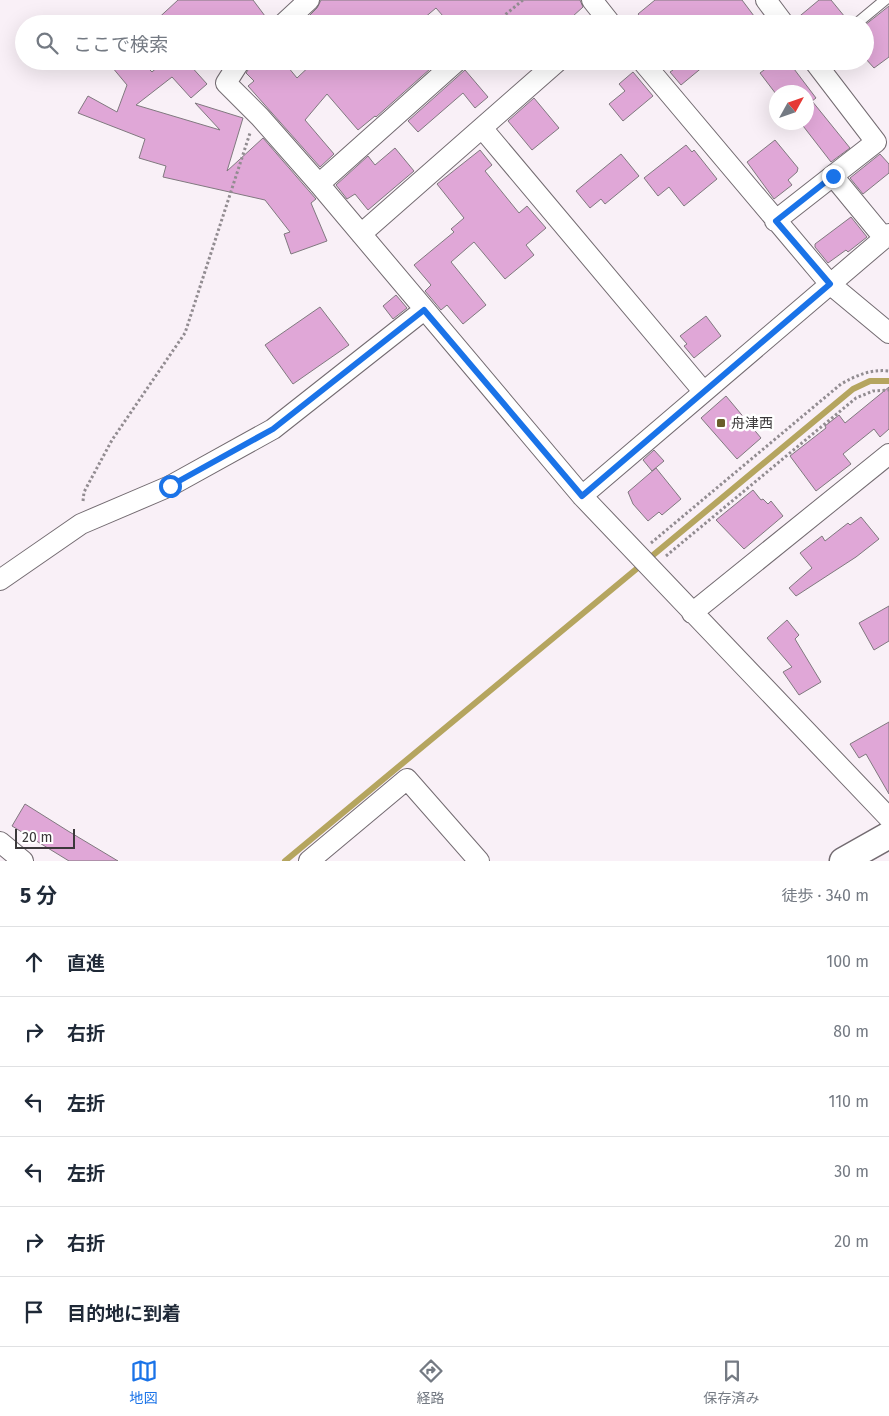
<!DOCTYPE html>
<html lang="ja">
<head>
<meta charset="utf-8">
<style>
	body { margin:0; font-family:"Fira Sans","Noto Sans JP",sans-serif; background:#f2f2f3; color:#1f2937 }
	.compass { position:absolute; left:769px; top:85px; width:45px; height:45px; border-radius:50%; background:#fff; box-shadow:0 5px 20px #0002; rotate:50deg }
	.scale { position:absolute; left:15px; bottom:12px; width:60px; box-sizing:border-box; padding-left:5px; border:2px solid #3b383a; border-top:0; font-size:14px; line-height:18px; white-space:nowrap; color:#3b383a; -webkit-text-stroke:4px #fff; paint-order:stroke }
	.stop { position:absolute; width:15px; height:15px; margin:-11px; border:4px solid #1a73e8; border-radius:50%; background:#fff }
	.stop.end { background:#1a73e8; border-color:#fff; box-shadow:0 1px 5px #0008 }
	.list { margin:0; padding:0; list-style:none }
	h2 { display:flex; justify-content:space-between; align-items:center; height:65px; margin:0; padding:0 20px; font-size:21px }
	h2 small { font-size:16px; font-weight:400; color:#747a83 }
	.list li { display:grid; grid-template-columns:32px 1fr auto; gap:15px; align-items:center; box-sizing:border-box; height:70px; padding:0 20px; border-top:1px solid #e0e1e3 }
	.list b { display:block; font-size:19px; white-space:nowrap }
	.list em { font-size:16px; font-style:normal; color:#747a83 }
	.icon { flex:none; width:28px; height:28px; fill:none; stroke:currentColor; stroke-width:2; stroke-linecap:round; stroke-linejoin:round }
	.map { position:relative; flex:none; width:889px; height:861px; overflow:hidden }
	.search { position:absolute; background:#fff; box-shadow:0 5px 20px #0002; left:15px; right:15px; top:15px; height:55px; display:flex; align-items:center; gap:12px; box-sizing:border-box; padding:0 18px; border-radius:28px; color:#747a83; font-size:19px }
	.sheet { height:485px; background:#fff }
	nav { display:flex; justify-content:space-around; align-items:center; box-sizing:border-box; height:70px; border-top:1px solid #e0e1e3; background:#fff; font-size:14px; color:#747a83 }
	nav a { display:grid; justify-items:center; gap:2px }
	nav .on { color:#1a73e8 }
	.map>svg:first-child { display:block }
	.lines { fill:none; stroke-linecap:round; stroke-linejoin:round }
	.stream { stroke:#b5a55f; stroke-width:6 }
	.building { fill:#e0a7d7; stroke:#80797f }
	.service-casing { stroke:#736b71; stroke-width:12 }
	.minor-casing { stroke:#736b71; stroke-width:22 }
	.tertiary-casing { stroke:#736b71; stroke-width:29 }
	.path { stroke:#928c91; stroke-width:3; stroke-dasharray:2.5 2.5; stroke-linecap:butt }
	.service { stroke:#fff; stroke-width:10 }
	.minor { stroke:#fff; stroke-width:20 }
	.tertiary { stroke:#fff; stroke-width:26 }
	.route { stroke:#1a73e8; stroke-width:6 }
	.poi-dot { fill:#695e2a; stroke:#fff; stroke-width:2 }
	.labels { text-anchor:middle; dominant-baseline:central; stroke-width:5; stroke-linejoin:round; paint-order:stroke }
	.poi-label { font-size:14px; fill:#3b383a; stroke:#fff; text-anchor:start }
</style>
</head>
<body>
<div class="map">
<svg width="889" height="861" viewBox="0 0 889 861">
	<rect width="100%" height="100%" fill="#f9f0f7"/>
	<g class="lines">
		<!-- stream -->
		<path class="stream" d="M285,861L853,389L870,381H889"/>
	</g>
	<!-- building -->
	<path class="building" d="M178,0H253L271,24H152Z
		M321,0H580L583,7L572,17L577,24H450L436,8L417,24H301L317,8Z
		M655,0H742L754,16L743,24H646L638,14Z
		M819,0H831L845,17L836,24H796L795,20Z
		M889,6V57L874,68L865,58V25Z
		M107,61H141L152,72L161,64L158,61H193L189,64L207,84L191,98L172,77L136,105L220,130L195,103L243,118L227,171L263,138L316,199L311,203L327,241L291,254L284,234L290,232L265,200L163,177L166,166L139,158L145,139L78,113L88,96L117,112L127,85Z
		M254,61H283L297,78L315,61H439L376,117L375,116L358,130L327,94L305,120L334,154L320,167L248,86L254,81L246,73Z
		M666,61H710L681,85L670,72L673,70Z
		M776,61H788L816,98L812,101L850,148L831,162L800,122H806V92L776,94L760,73Z
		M465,70L488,97L475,108L463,93L418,132L408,121Z
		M633,72L653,96L623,121L609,104L625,91L619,84Z
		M534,98L559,128L532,150L508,121Z
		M775,140L798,168L797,172L788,180L792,185L774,199L747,162Z
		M686,145L692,152L694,150L717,179L684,206L669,187L658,196L644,178Z
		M395,148L414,171L368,210L355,194L347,199L336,185L368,156L375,165Z
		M480,150L492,165L485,171L519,213L527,206L546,228L526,245L534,255L505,279L474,242L451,262L486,305L463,324L447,305L441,310L425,291L431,285L414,265L454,232L451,229L464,218L437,184Z
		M621,154L639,176L605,204L601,199L590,208L576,191Z
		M880,154L889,164V173L863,194L850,178Z
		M851,217L867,237L848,252L846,250L828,263L815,247V244Z
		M396,295L407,308L393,319L383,306Z
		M320,307L349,345L293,384L265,345Z
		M706,316L721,336L694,358L684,346L687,344L680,336Z
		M889,387V429L880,437L874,429L843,454L851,464L816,491L790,456L826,428L825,426L839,415L845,423Z
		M726,396L761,438L737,459L701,418Z
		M654,450L664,461L652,471L643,460Z
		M656,468L681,499L662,515L659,512L648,521L633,504L628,492Z
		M753,490L761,500L763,499L768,504L771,501L783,516L744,549L716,520Z
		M861,517L879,539L856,557L796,596L789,588L812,568L800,553L822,536L825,541L848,523L850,525Z
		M889,606V641L874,650L859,623Z
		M787,620L799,635L795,639L821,682L799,695L783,672L792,667L767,638Z
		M889,722V794L866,754L859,758L850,744Z
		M25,804L68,831L118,861H69L12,826Z"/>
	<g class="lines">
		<defs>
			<path id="service" d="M856,24L885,0"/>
			<path id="minor" d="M592,0L611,24
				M766,0L784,24
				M283,24L309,0
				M240,61L226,83L260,117L319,184L582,496L889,818
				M642,61L830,284L889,333
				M482,128L703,391
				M833,176L884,238
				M319,184L457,61
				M775,221L876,142L814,61
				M361,234L558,61
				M582,496L889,234
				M0,580L81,524L170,486L273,429L424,310
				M692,613L889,454
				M0,842L23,861
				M309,861L407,779L479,861"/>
			<path id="tertiary" d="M843,861L889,835"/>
		</defs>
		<!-- service casing -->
		<use href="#service" class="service-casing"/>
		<!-- minor casing -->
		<use href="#minor" class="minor-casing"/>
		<!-- tertiary casing -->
		<use href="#tertiary" class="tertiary-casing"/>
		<!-- path -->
		<path class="path" d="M494,24L523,0
			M83,501L84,492L112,440L185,333L250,133
			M651,543L841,384C857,375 871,369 889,371
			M666,556L856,398L873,391L889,390"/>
		<!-- service -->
		<use href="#service" class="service"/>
		<!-- minor -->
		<use href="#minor" class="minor"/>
		<!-- tertiary -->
		<use href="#tertiary" class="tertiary"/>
	</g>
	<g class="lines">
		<!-- route -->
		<path class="route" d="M170,486L273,429L424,310L582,496L830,284L776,221L833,176"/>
	</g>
	<!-- markers -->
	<rect class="poi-dot" x="716" y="418" width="10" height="10" rx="2.5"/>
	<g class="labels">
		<!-- poi labels -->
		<g class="poi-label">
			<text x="731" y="423">舟津西</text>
		</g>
	</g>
</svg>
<svg class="compass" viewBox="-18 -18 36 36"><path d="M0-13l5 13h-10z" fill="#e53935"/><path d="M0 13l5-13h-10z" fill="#747a83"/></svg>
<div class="scale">20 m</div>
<div class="stop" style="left:170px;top:486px"></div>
<div class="stop end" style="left:833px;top:176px"></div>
<div class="search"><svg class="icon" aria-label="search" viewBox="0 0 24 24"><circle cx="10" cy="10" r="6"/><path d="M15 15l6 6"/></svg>ここで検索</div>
</div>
<section class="sheet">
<h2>5 分<small>徒歩 · 340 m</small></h2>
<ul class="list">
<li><svg class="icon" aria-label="ahead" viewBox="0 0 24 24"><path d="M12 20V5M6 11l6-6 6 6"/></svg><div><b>直進</b></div><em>100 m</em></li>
<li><svg class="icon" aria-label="right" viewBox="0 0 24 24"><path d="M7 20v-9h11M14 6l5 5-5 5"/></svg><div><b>右折</b></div><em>80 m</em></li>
<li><svg class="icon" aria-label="left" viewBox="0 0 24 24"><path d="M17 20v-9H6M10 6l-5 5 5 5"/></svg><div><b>左折</b></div><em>110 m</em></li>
<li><svg class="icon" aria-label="left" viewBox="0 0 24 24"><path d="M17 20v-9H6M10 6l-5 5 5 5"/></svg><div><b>左折</b></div><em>30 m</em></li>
<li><svg class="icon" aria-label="right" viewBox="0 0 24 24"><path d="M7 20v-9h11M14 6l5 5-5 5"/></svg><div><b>右折</b></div><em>20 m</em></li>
<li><svg class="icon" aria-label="arrive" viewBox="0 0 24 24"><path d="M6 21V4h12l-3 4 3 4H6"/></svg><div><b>目的地に到着</b></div></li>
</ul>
</section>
<nav>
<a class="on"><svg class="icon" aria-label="map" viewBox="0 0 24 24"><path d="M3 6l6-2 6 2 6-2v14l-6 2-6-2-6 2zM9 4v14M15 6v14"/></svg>地図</a>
<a><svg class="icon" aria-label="directions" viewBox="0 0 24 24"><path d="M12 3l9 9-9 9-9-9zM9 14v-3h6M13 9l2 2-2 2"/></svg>経路</a>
<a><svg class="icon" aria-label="saved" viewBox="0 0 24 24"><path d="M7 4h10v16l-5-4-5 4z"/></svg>保存済み</a>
</nav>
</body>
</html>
